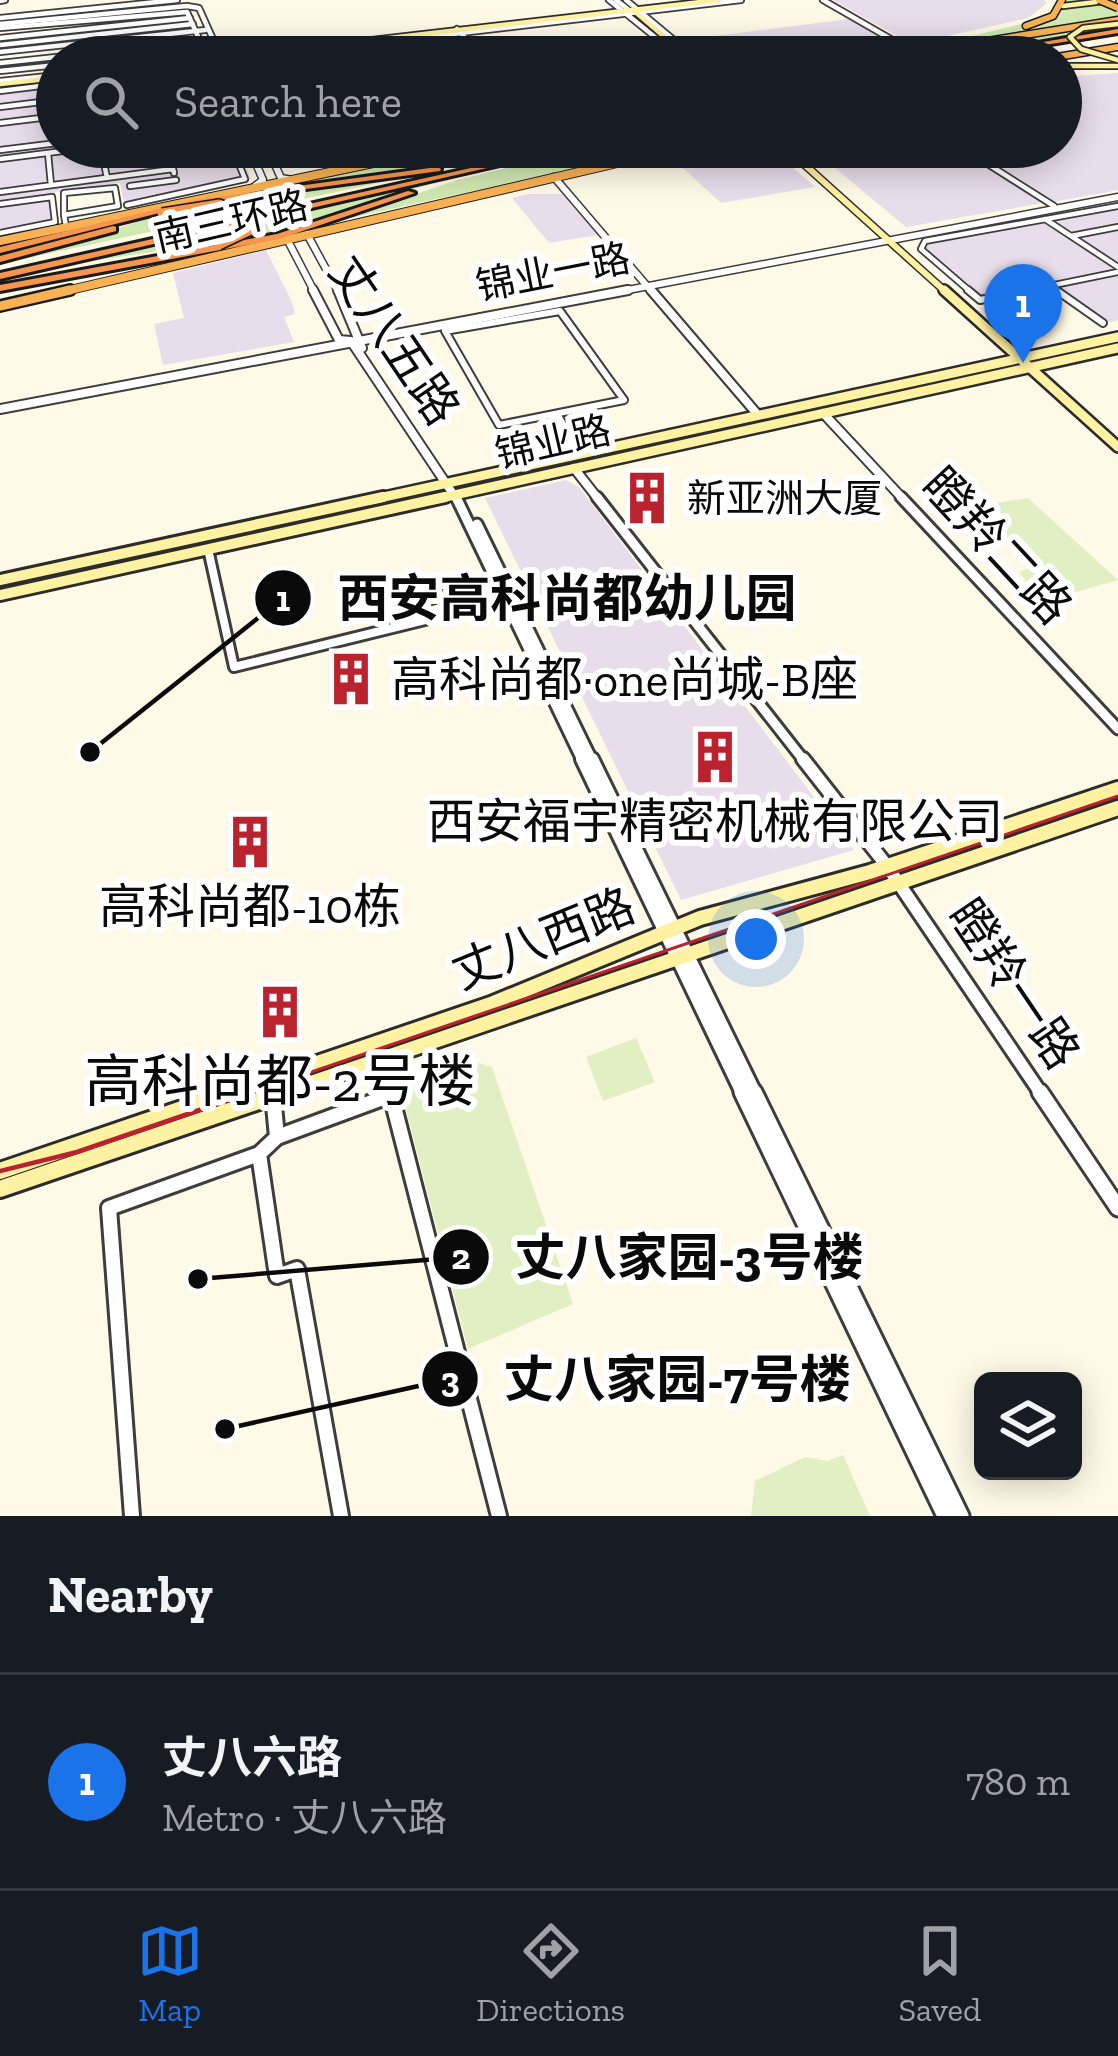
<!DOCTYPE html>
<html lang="en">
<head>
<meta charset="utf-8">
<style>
	body { margin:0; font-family:"Zilla Slab","Noto Sans SC",serif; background:#242831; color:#f1f3f6 }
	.controls { position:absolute; right:36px; bottom:36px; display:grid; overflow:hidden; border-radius:18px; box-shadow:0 6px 30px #0003 }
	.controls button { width:108px; height:108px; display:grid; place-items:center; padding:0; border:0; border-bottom:3px solid #363941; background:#171b24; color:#f1f3f6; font:60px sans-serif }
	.you { position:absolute; left:756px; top:939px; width:42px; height:42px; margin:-30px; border:9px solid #fff; border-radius:50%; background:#1a73e8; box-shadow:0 0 0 18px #1a73e833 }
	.badge { display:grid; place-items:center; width:78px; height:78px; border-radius:50%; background:#1a73e8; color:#fff; font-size:39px; font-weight:700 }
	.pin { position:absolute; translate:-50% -99px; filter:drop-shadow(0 3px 6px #0008) }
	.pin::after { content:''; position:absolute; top:63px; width:42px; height:36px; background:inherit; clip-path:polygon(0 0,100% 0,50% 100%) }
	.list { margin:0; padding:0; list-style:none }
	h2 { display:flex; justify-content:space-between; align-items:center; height:156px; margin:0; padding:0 48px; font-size:51px }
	h2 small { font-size:39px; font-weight:400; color:#9ea1a6 }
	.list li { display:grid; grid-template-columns:78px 1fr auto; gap:36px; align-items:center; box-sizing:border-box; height:216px; padding:0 48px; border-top:3px solid #363941 }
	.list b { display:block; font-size:45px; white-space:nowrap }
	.list p { margin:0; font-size:39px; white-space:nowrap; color:#9ea1a6 }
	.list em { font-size:39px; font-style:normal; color:#9ea1a6 }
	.icon { flex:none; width:66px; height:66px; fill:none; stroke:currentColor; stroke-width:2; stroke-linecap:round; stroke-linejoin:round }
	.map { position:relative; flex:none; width:1118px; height:1516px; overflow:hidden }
	.search { position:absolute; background:#171b24; box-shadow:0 6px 30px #0003; left:36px; right:36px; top:36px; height:132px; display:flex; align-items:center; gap:30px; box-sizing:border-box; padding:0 42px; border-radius:66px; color:#9ea1a6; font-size:45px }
	.sheet { height:372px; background:#171b24 }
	nav { display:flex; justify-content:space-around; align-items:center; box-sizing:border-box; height:168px; border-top:3px solid #363941; background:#171b24; font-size:33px; color:#9ea1a6 }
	nav a { display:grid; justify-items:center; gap:6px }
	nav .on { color:#1a73e8 }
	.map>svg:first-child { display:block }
	.industrial { fill:#e8ddea }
	.green { fill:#d0e8b1 }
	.pitch { fill:#e2efc3 }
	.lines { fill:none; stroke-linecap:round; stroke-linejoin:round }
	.minor-far3-casing { stroke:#3d3d3d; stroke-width:8 }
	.minor-far2-casing { stroke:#3d3d3d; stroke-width:10 }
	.minor-far1-casing { stroke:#3d3d3d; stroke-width:14 }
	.minor-casing { stroke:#3d3d3d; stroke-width:20 }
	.tertiary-far5-casing { stroke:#3d3d3d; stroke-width:8 }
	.tertiary-far4-casing { stroke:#3d3d3d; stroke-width:9 }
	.tertiary-far3-casing { stroke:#3d3d3d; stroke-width:12 }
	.tertiary-far2-casing { stroke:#3d3d3d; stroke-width:15 }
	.tertiary-far1-casing { stroke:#3d3d3d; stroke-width:18 }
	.tertiary-casing { stroke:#3d3d3d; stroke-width:21 }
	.secondary-far5-casing { stroke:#2c2c2c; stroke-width:8 }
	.secondary-far4-casing { stroke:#2c2c2c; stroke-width:9 }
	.secondary-far3-casing { stroke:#2c2c2c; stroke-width:14 }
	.secondary-far2-casing { stroke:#2c2c2c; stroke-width:16 }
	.secondary-far1-casing { stroke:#2c2c2c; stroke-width:20 }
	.secondary-casing { stroke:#2c2c2c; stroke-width:22 }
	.trunk-far2-casing { stroke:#1b1b1b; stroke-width:9 }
	.trunk-far1-casing { stroke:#1b1b1b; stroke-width:10 }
	.trunk-casing { stroke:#1b1b1b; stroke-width:14 }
	.motorway-casing { stroke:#1b1b1b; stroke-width:6 }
	.minor-far3 { stroke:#fff; stroke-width:4.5 }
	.minor-far2 { stroke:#fff; stroke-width:6 }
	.minor-far1 { stroke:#fff; stroke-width:8 }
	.minor { stroke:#fff; stroke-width:14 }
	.tertiary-far5 { stroke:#fff; stroke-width:4.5 }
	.tertiary-far4 { stroke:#fff; stroke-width:6 }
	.tertiary-far3 { stroke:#fff; stroke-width:8 }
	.tertiary-far2 { stroke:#fff; stroke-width:9 }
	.tertiary-far1 { stroke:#fff; stroke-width:12 }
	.tertiary { stroke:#fff; stroke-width:15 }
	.secondary-far5 { stroke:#fff2a2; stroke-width:4.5 }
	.secondary-far4 { stroke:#fff2a2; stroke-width:6 }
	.secondary-far3 { stroke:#fff2a2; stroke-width:9 }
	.secondary-far2 { stroke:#fff2a2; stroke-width:10 }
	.secondary-far1 { stroke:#fff2a2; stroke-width:14 }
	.secondary { stroke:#fff2a2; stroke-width:16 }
	.trunk-far2 { stroke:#f8b254; stroke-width:6 }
	.trunk-far1 { stroke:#f8b254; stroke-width:8 }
	.trunk { stroke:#f8b254; stroke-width:9 }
	.motorway { fill:#f6954e; fill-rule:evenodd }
	.tram-far1 { stroke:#ba222e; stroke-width:3 }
	.tram { stroke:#ba222e; stroke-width:4.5 }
	.secondary-bridge-casing { stroke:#2c2c2c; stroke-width:8; stroke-linecap:butt }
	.trunk-bridge-casing { stroke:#1b1b1b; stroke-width:9; stroke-linecap:butt }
	.motorway-bridge-casing { stroke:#1b1b1b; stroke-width:12; stroke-linecap:butt }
	.secondary-bridge { stroke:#fff2a2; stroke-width:4.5 }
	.trunk-bridge { stroke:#f8b254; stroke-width:6 }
	.motorway-bridge { stroke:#f6954e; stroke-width:9 }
	.labels { text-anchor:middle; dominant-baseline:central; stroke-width:12; stroke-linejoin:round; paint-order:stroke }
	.far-street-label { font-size:39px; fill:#0a0a0a; stroke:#fff }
	.far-poi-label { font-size:39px; fill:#0a0a0a; stroke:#fff; text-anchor:start }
	.street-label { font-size:48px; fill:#0a0a0a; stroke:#fff }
	.poi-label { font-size:48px; fill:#0a0a0a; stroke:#fff }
	.near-poi-label { font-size:57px; fill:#0a0a0a; stroke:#fff }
	.leader { fill:none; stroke:#0a0a0a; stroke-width:4.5 }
	.callout-dot { fill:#0a0a0a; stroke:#fff; stroke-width:4.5 }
	.mark-label { font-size:36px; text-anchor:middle; font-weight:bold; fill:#fff }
	.callout-label { font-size:51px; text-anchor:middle; font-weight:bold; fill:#0a0a0a; stroke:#fff; stroke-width:12; stroke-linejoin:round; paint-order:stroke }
</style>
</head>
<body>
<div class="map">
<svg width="1118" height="1516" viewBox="0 0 1118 1516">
	<rect width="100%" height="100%" fill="#fff9e7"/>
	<!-- industrial -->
	<path class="industrial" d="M833,0H1044L1047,3L1028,18L911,44Z
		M849,19L893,45L891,51L860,57H702L683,40Z
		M454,36L479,57H378L369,45Z
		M1118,73V190L1053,202L997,166L1049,202L906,227L810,147H1061V77Z
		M57,81V147H239L251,179L125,206L120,183L55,192L58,222L0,235V88Z
		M717,147H770L815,187L721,203L672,158Z
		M529,194H562L598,235L549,243L512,198Z
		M1118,202V320L1099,325L1048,288L978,302L916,248L922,238Z
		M266,250L291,300L295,314L284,317L294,342L163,365L154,324L184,318L173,273Z
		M566,480L579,487L854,850L681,900L485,498Z"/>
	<!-- green -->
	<path class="green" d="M1065,0H1118V29L949,57H896L919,56L912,51L1058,15Z
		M461,147H533L392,175L305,185L303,180Z
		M593,147H671L337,221L457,180Z
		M415,175L0,264L170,212L298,181L308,192Z
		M433,183L271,234L59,266L430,182Z"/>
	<!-- pitch -->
	<path class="pitch" d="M1028,498L1118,580L1058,597L1050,589L1035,593L1019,572L1029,568L986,526L975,528L952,510Z
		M636,1038L655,1082L603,1101L586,1057Z
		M472,1061L492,1067L573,1304L468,1349L400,1086Z
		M843,1455L870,1516H751L755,1481L805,1457L828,1461Z"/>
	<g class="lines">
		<defs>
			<path id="minor-far3" d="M609,0L666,46
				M626,0L674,40
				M0,1L5,0
				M0,18L177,0
				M0,28L187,12L204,50L172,57
				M0,38L190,18
				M0,45L193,24
				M150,49L201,43
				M0,52L205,30
				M152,56L175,53
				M126,57L152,54
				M204,57L258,51
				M256,57L741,0
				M0,63L149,47
				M0,71L57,65
				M0,81L57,75
				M0,91L57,84
				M0,107L57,100
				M0,123L57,116
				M101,147L107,178
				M168,147L174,173
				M961,147L1054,206
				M0,150L57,143
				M48,153L51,185
				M0,159L94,147
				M130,186L176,180
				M115,188L118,206L64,215V193Z
				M0,192L173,169
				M0,204L52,197L55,222L0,233
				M127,205L245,179L232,147
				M64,215L66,226
				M1045,219L1118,267
				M1071,236L1118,227
				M1050,286L1060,293
				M972,293L921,249L925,241L1118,206
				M1015,293L1118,272"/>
			<path id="minor-far2" d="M968,290L980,300L1030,290
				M1056,290L1103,323
				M560,311L624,400L499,425L445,331Z
				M557,414L569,434L560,440L570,455"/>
			<path id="minor-far1" d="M208,549L234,667L429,619L423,601L497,583"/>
			<path id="minor" d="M273,1095L277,1137L259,1154L277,1276L297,1269L341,1516
				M277,1137L391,1095L499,1516
				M132,1516L109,1208L259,1154"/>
			<path id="tertiary-far5" d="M616,0L629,10
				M823,0L910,50
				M0,24L187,6L199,8L221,57
				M457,29L483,57"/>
			<path id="tertiary-far4" d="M249,147L263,180L255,186
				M267,147L281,178L292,180
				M554,177L653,293
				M307,234L339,293
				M287,239L315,293
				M612,293L1118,197"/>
			<path id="tertiary-far3" d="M313,290L339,340L351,341L457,500
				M338,290L362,348
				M651,290L758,415
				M0,409L628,290
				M823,413L904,500
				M574,468L599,500"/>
			<path id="tertiary-far2" d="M456,497L583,762
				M597,497L805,762
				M901,497L1118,729
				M477,524L593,762"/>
			<path id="tertiary-far1" d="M582,759L743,1095
				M592,759L756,1095
				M803,759L887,866L1042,1095"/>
			<path id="tertiary" d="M742,1092L945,1516
				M754,1092L961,1516
				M1040,1092L1118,1208"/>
			<path id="secondary-far5" d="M1063,6L1113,0
				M633,10L688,57
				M224,57L718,0
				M1061,66H1118
				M0,84L57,78"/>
			<path id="secondary-far4" d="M785,147L947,293"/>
			<path id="secondary-far3" d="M944,290L1118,447
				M370,500L1118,337
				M432,500L1118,348"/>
			<path id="secondary-far2" d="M0,580L383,497
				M0,595L445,497"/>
			<path id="secondary-far1" d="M223,1095L491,1004L700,918L870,872L1118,789
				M276,1095L1118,808"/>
			<path id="secondary" d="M0,1171L232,1092
				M0,1189L285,1092"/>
			<path id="trunk-far2" d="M1026,26L1053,16L1062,0
				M888,57L1118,20
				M1057,57L1118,47"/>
			<path id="trunk-far1" d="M0,241L450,147
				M57,293L686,147"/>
			<path id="trunk" d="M0,306L70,290"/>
			<path id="motorway" d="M1118,29V33L972,57H957Z
				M565,147H579L0,279V273Z
				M437,167L441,169L440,171L195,204L0,253V247L195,200Z
				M408,191L415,193L279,239L0,291V285L277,234Z
				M113,226L116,227V231L0,262V256Z"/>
		</defs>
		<!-- minor-far3 casing -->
		<use href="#minor-far3" class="minor-far3-casing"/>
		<!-- minor-far2 casing -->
		<use href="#minor-far2" class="minor-far2-casing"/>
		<!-- minor-far1 casing -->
		<use href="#minor-far1" class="minor-far1-casing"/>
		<!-- minor casing -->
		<use href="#minor" class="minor-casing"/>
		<!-- tertiary-far5 casing -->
		<use href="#tertiary-far5" class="tertiary-far5-casing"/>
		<!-- tertiary-far4 casing -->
		<use href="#tertiary-far4" class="tertiary-far4-casing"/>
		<!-- tertiary-far3 casing -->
		<use href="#tertiary-far3" class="tertiary-far3-casing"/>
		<!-- tertiary-far2 casing -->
		<use href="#tertiary-far2" class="tertiary-far2-casing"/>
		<!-- tertiary-far1 casing -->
		<use href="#tertiary-far1" class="tertiary-far1-casing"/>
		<!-- tertiary casing -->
		<use href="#tertiary" class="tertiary-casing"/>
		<!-- secondary-far5 casing -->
		<use href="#secondary-far5" class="secondary-far5-casing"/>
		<!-- secondary-far4 casing -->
		<use href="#secondary-far4" class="secondary-far4-casing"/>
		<!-- secondary-far3 casing -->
		<use href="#secondary-far3" class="secondary-far3-casing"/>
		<!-- secondary-far2 casing -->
		<use href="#secondary-far2" class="secondary-far2-casing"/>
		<!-- secondary-far1 casing -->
		<use href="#secondary-far1" class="secondary-far1-casing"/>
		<!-- secondary casing -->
		<use href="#secondary" class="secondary-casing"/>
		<!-- trunk-far2 casing -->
		<use href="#trunk-far2" class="trunk-far2-casing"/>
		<!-- trunk-far1 casing -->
		<use href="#trunk-far1" class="trunk-far1-casing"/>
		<!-- trunk casing -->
		<use href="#trunk" class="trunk-casing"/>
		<!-- motorway casing -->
		<use href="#motorway" class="motorway-casing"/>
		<!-- minor-far3 -->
		<use href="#minor-far3" class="minor-far3"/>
		<!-- minor-far2 -->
		<use href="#minor-far2" class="minor-far2"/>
		<!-- minor-far1 -->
		<use href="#minor-far1" class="minor-far1"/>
		<!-- minor -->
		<use href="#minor" class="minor"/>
		<!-- tertiary-far5 -->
		<use href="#tertiary-far5" class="tertiary-far5"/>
		<!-- tertiary-far4 -->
		<use href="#tertiary-far4" class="tertiary-far4"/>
		<!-- tertiary-far3 -->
		<use href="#tertiary-far3" class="tertiary-far3"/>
		<!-- tertiary-far2 -->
		<use href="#tertiary-far2" class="tertiary-far2"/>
		<!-- tertiary-far1 -->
		<use href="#tertiary-far1" class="tertiary-far1"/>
		<!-- tertiary -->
		<use href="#tertiary" class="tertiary"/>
		<!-- secondary-far5 -->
		<use href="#secondary-far5" class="secondary-far5"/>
		<!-- secondary-far4 -->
		<use href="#secondary-far4" class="secondary-far4"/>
		<!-- secondary-far3 -->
		<use href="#secondary-far3" class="secondary-far3"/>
		<!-- secondary-far2 -->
		<use href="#secondary-far2" class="secondary-far2"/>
		<!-- secondary-far1 -->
		<use href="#secondary-far1" class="secondary-far1"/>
		<!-- secondary -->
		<use href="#secondary" class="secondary"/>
		<!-- trunk-far2 -->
		<use href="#trunk-far2" class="trunk-far2"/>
		<!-- trunk-far1 -->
		<use href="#trunk-far1" class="trunk-far1"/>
		<!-- trunk -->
		<use href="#trunk" class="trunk"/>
		<!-- motorway -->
		<use href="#motorway" class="motorway"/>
		<!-- tram-far1 -->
		<path class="tram-far1" d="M244,1095L1118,796"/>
		<!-- tram -->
		<path class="tram" d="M0,1171L77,1152L252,1092"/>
		<defs>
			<path id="secondary-bridge" d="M1118,24L1083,28L1070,37L1081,49L1118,60"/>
			<path id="trunk-bridge" d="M1099,0L1118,8"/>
			<path id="motorway-bridge" d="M162,213L219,204L253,216L251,230L219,245"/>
		</defs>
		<!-- secondary-bridge casing -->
		<use href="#secondary-bridge" class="secondary-bridge-casing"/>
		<!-- trunk-bridge casing -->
		<use href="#trunk-bridge" class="trunk-bridge-casing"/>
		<!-- motorway-bridge casing -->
		<use href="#motorway-bridge" class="motorway-bridge-casing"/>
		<!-- secondary-bridge -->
		<use href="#secondary-bridge" class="secondary-bridge"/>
		<!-- trunk-bridge -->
		<use href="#trunk-bridge" class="trunk-bridge"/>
		<!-- motorway-bridge -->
		<use href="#motorway-bridge" class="motorway-bridge"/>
	</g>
	<!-- icons -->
	<defs>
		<symbol id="building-bare" viewBox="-9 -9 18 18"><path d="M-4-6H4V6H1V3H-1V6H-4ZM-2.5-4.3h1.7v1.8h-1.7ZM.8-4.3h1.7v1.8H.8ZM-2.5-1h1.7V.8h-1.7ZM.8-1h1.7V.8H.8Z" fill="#ba222e" stroke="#fff" stroke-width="2.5" paint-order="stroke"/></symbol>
	</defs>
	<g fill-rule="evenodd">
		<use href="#building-bare" x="609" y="460" width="76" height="76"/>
		<use href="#building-bare" x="313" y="641" width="76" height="76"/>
		<use href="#building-bare" x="677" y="719" width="76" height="76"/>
		<use href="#building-bare" x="212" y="804" width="76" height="76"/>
		<use href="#building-bare" x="242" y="974" width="76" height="76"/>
	</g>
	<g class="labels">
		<!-- far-street labels -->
		<g class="far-street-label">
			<text transform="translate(231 221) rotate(-13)">南三环路</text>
			<text transform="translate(553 272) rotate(-11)">锦业一路</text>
			<text transform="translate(553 442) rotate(-13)">锦业路</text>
		</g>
		<!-- far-poi labels -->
		<g class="far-poi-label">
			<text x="687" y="498">新亚洲大厦</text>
		</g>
		<!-- street labels -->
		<g class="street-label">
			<text transform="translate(394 340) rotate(56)">丈八五路</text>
			<text transform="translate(997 546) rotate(47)">瞪羚二路</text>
			<text transform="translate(543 939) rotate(-22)">丈八西路</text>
			<text transform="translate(1014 984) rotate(56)">瞪羚一路</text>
		</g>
		<!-- poi labels -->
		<g class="poi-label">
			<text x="391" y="679" text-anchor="start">高科尚都·one尚城-B座</text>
			<text x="715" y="821">西安福宇精密机械有限公司</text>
			<text x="250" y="906">高科尚都-10栋</text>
		</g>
		<!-- near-poi labels -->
		<g class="near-poi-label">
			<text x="280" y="1081">高科尚都-2号楼</text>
		</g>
	</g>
	<!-- callouts -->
	<path class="leader" d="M90 752L283 598M198 1279L461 1257M225 1429L450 1379"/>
	<g class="callout-dot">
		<circle cx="90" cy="752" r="12"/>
		<circle cx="198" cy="1279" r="12"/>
		<circle cx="225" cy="1429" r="12"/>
		<circle cx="283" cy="598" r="30"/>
		<circle cx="461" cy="1257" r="30"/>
		<circle cx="450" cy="1379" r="30"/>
	</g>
	<g class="mark-label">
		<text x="283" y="611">1</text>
		<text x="461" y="1269">2</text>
		<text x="450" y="1392">3</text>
	</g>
	<g class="callout-label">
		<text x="567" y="616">西安高科尚都幼儿园</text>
		<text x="689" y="1275">丈八家园-3号楼</text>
		<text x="677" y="1397">丈八家园-7号楼</text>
	</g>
</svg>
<div class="controls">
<button><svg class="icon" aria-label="layers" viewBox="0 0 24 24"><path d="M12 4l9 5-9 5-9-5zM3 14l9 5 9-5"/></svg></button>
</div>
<div class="you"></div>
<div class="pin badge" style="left:1023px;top:363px">1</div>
<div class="search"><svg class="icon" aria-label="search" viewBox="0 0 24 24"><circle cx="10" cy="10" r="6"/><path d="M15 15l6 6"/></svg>Search here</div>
</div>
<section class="sheet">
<h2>Nearby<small></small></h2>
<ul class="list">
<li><span class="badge">1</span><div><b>丈八六路</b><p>Metro · 丈八六路</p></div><em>780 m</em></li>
</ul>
</section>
<nav>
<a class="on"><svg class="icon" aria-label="map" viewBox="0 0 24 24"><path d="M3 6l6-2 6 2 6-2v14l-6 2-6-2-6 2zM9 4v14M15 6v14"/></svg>Map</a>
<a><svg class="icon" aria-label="directions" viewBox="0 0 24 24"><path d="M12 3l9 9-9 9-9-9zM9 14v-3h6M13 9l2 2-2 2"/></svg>Directions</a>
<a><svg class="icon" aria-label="saved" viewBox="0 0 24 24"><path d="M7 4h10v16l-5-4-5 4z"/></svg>Saved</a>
</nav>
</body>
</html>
